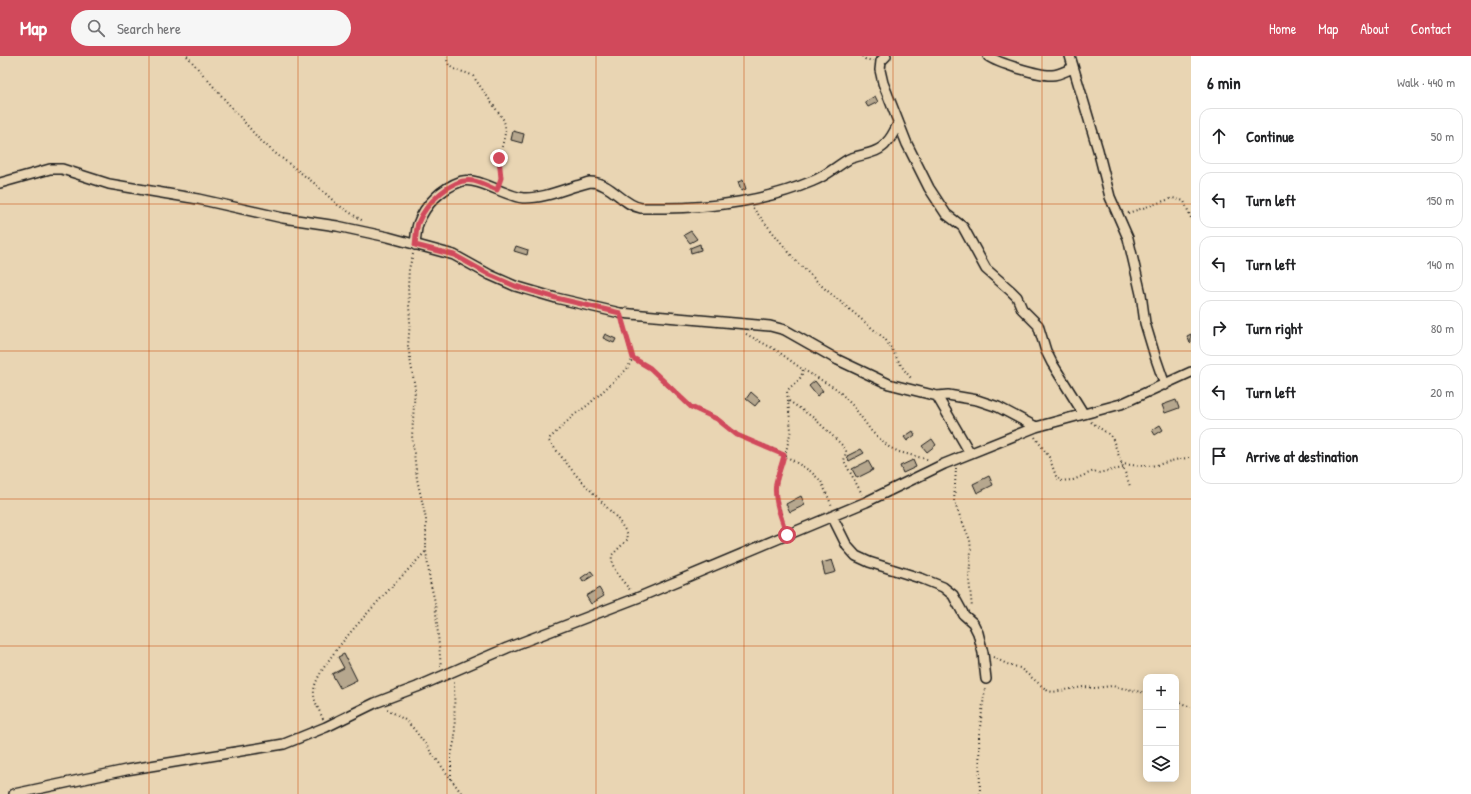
<!DOCTYPE html>
<html lang="en">
<head>
<meta charset="utf-8">
<style>
	body { margin:0; font-family:"Patrick Hand",sans-serif; background:#f6f6f6; color:#202124 }
	.controls { position:absolute; right:12px; bottom:12px; display:grid; overflow:hidden; border-radius:8px; box-shadow:0 2px 10px #0003 }
	.controls button { width:36px; height:36px; display:grid; place-items:center; padding:0; border:0; border-bottom:1px solid #e0e0e0; background:#fff; color:#202124; font:20px sans-serif }
	.stop { position:absolute; width:12px; height:12px; margin:-9px; border:3px solid #d1495b; border-radius:50%; background:#fff }
	.stop.end { background:#d1495b; border-color:#fff; box-shadow:0 1px 4px #0008 }
	.list { margin:0; padding:0; list-style:none }
	h2 { display:flex; justify-content:space-between; align-items:center; height:52px; margin:0; padding:0 16px; font-size:17px }
	h2 small { font-size:13px; font-weight:400; color:#757577 }
	.list li { display:grid; grid-template-columns:26px 1fr auto; gap:12px; align-items:center; box-sizing:border-box; height:56px; margin:0 8px 8px; padding:0 8px; border:1px solid #e0e0e0; border-radius:12px }
	.list b { display:block; font-size:15px; white-space:nowrap }
	.list em { font-size:13px; font-style:normal; color:#757577 }
	.icon { flex:none; width:22px; height:22px; fill:none; stroke:currentColor; stroke-width:2; stroke-linecap:round; stroke-linejoin:round }
	.map { position:relative; flex:none; width:1191px; height:738px; overflow:hidden }
	header { display:flex; align-items:center; gap:24px; box-sizing:border-box; height:56px; padding:0 20px; background:#d1495b; color:#fff }
	header strong { font-size:19px }
	nav { display:flex; gap:22px; margin-inline-start:auto; font-size:14px }
	.search { width:280px; height:36px; background:#f6f6f6; display:flex; align-items:center; gap:10px; box-sizing:border-box; padding:0 14px; border-radius:22px; color:#757577; font-size:15px }
	main { display:flex }
	aside { flex:1; background:#fff }
	.map>svg:first-child { display:block }
	.building { fill:#b6a78e; stroke:#1c1c1c }
	.lines { fill:none; stroke-linecap:round; stroke-linejoin:round }
	.minor-casing { stroke:#1c1c1c; stroke-width:12 }
	.path { stroke:#1c1c1c; stroke-width:2; stroke-dasharray:1 3; stroke-linecap:butt }
	.minor { stroke:#e9d5b3; stroke-width:9 }
	.route { stroke:#d1495b; stroke-width:5 }
	.grid { fill:none; stroke:#c9500e; stroke-width:1; stroke-opacity:0.55 }
</style>
</head>
<body>
<header>
<strong>Map</strong>
<div class="search"><svg class="icon" aria-label="search" viewBox="0 0 24 24"><circle cx="10" cy="10" r="6"/><path d="M15 15l6 6"/></svg>Search here</div>
<nav><a>Home</a><a>Map</a><a>About</a><a>Contact</a></nav>
</header>
<main>
<div class="map">
<svg width="1191" height="738" viewBox="0 0 1191 738">
	<rect width="100%" height="100%" fill="#e9d5b3"/>
	<filter id="ink" filterUnits="userSpaceOnUse"><feTurbulence type="fractalNoise" baseFrequency=".025" numOctaves="2"/><feDisplacementMap in="SourceGraphic" scale="8" xChannelSelector="R" yChannelSelector="G"/><feConvolveMatrix kernelMatrix="1 2 1 2 8 2 1 2 1" color-interpolation-filters="sRGB"/></filter>
	<g filter="url(#ink)">
		<!-- building -->
		<path class="building" d="M875,40L878,46L868,51L865,46Z
			M513,75L524,78L522,87L511,84Z
			M743,124L746,133L741,135L738,126Z
			M691,175L697,183L690,187L684,179Z
			M700,188L701,194L691,197L690,192Z
			M516,190L528,194L527,199L514,195Z
			M605,278L616,283L614,287L603,282Z
			M1191,278V286L1190,287L1187,280Z
			M815,325L823,335L817,340L809,330Z
			M751,336L760,344L755,350L746,343Z
			M1176,344L1179,352L1165,357L1162,349Z
			M1160,369L1163,374L1155,379L1152,374Z
			M913,375L915,379L907,385L904,381Z
			M932,383L936,389L927,396L922,390Z
			M861,393L864,397L849,405L847,400Z
			M913,404L916,411L903,417L900,410Z
			M868,405L873,414L857,422L852,413Z
			M989,420L993,429L977,437L973,428Z
			M801,440L805,449L790,456L786,448Z
			M832,504L836,516L825,519L822,507Z
			M591,515L594,519L583,526L581,522Z
			M599,532L604,540L591,548L586,540Z
			M344,598L357,624L340,632L332,618L344,612L338,601Z"/>
		<g class="lines">
			<defs>
				<path id="minor" d="M886,0L881,5L880,14L883,27L907,88L929,132L946,158L963,171L986,213L1011,235L1017,241L1022,253L1038,269L1046,295L1052,307L1083,357
					M988,0C997,7 1041,20 1052,19C1059,19 1067,14 1073,12
					M1070,0L1098,94L1110,141L1128,182L1141,238L1145,267L1155,300L1165,329
					M0,127L50,113H62L109,128L198,143L283,162L337,170L388,181L454,199L490,219L515,230L556,242L620,257L770,270L785,274L838,304L889,328L937,340L948,339L977,344L998,351L1036,371
					M415,189C416,182 416,174 418,168C425,148 442,132 462,125C478,121 505,140 523,142C540,143 560,135 576,130C581,129 585,127 590,126C611,126 622,149 641,152C649,152 657,152 665,152C714,152 768,144 813,125C826,120 837,110 849,103C861,98 879,98 887,86C892,81 895,74 898,68
					M937,340L970,397
					M832,460L847,490L856,500L869,506L923,523L943,531L953,539L964,559L973,567L978,577L983,597L986,623
					M14,738L126,714L284,688L326,671L375,647L417,631L507,592L637,542L787,479L866,446L944,408L1036,371L1121,348L1191,316"/>
			</defs>
			<!-- minor casing -->
			<use href="#minor" class="minor-casing"/>
			<!-- path -->
			<path class="path" d="M187,0L259,83L275,97L314,127L338,149L363,165
				M447,0C446,16 461,13 473,20L503,63C509,76 501,89 499,103C498,110 502,117 501,124
				M862,0L865,3L873,5
				M753,152L796,205L824,232L885,283C895,297 900,311 912,323
				M1128,157L1173,142L1184,145L1191,162
				M413,198L409,213L408,231L410,266L408,290L415,332L412,380L417,423L426,463V495L430,525L435,546L441,611
				M622,267L633,302L627,313L588,349L574,359L550,382L549,385L576,419L617,462L627,477L628,483L612,499C610,513 623,525 631,535
				M746,278L776,294L802,313L837,333L854,351L872,376L889,391L899,396L930,404
				M633,302L650,312L691,351L717,363L737,379L779,396L810,415L821,425L832,450
				M789,345L814,362L843,390L846,395L844,405L862,438
				M1091,366L1110,379L1113,384L1130,430
				M1035,381L1049,401L1056,420L1060,425L1073,424L1094,415L1098,417L1123,412
				M784,399L776,429V439L784,470
				M785,400L791,374L787,335C794,326 801,327 803,313
				M1121,408C1133,409 1145,411 1157,409C1168,406 1179,402 1191,402
				M956,412L954,446L970,484L971,494L969,523L972,552
				M993,601L1007,608L1020,612L1048,635L1053,636L1083,631L1095,632L1112,630L1146,637
				M1176,645L1191,651
				M387,653L405,664L414,673L462,738
				M323,663C319,653 313,645 314,634C317,604 403,520 426,495
				M451,723V700L455,682L454,626
				M980,738L979,679L985,632"/>
			<!-- minor -->
			<use href="#minor" class="minor"/>
		</g>
	</g>
	<g class="lines" filter="url(#ink)">
		<!-- route -->
		<path class="route" d="M499,102L501,122L497,134C490,131 482,127 474,125C452,120 425,149 418,167C416,174 416,182 415,189L454,199L490,219L515,230L556,242L620,257L633,302L650,312L691,351L717,363L737,379L784,399C782,409 778,417 776,427C773,444 782,463 787,479"/>
	</g>
	<!-- grid -->
	<path class="grid" d="M149,0V738M298,0V738M447,0V738M596,0V738M744,0V738M893,0V738M1042,0V738M0,148H1191M0,295H1191M0,443H1191M0,590H1191"/>
</svg>
<div class="controls">
<button>+</button>
<button>−</button>
<button><svg class="icon" aria-label="layers" viewBox="0 0 24 24"><path d="M12 4l9 5-9 5-9-5zM3 14l9 5 9-5"/></svg></button>
</div>
<div class="stop" style="left:787px;top:479px"></div>
<div class="stop end" style="left:499px;top:102px"></div>
</div>
<aside>
<h2>6 min<small>Walk · 440 m</small></h2>
<ul class="list">
<li><svg class="icon" aria-label="ahead" viewBox="0 0 24 24"><path d="M12 20V5M6 11l6-6 6 6"/></svg><div><b>Continue</b></div><em>50 m</em></li>
<li><svg class="icon" aria-label="left" viewBox="0 0 24 24"><path d="M17 20v-9H6M10 6l-5 5 5 5"/></svg><div><b>Turn left</b></div><em>150 m</em></li>
<li><svg class="icon" aria-label="left" viewBox="0 0 24 24"><path d="M17 20v-9H6M10 6l-5 5 5 5"/></svg><div><b>Turn left</b></div><em>140 m</em></li>
<li><svg class="icon" aria-label="right" viewBox="0 0 24 24"><path d="M7 20v-9h11M14 6l5 5-5 5"/></svg><div><b>Turn right</b></div><em>80 m</em></li>
<li><svg class="icon" aria-label="left" viewBox="0 0 24 24"><path d="M17 20v-9H6M10 6l-5 5 5 5"/></svg><div><b>Turn left</b></div><em>20 m</em></li>
<li><svg class="icon" aria-label="arrive" viewBox="0 0 24 24"><path d="M6 21V4h12l-3 4 3 4H6"/></svg><div><b>Arrive at destination</b></div></li>
</ul>
</aside>
</main>
</body>
</html>
